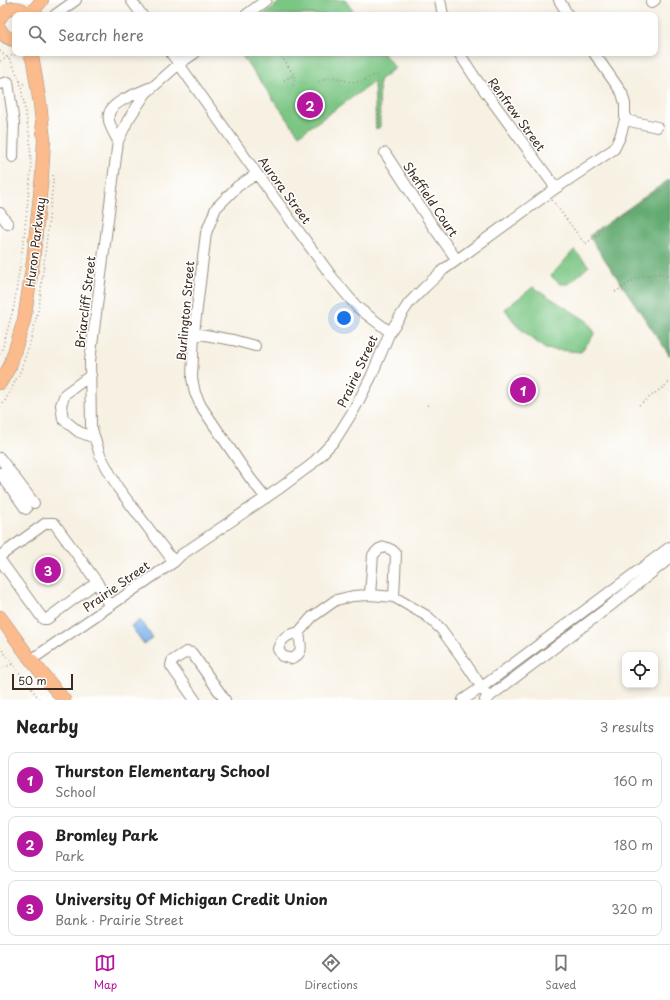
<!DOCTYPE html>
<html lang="en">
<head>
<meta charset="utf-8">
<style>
	body { margin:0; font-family:"Playpen Sans",sans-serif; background:#f6f6f6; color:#222 }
	.controls { position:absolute; right:12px; bottom:12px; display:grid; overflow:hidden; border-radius:8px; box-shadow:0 2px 6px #0003 }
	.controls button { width:36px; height:36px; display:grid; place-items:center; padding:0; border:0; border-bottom:1px solid #e0e0e0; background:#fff; color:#222; font:20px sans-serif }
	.scale { position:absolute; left:12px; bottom:10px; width:61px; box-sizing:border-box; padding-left:4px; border:2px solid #3b2a1e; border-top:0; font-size:11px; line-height:14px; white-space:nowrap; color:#3b2a1e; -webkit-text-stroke:3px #fff; paint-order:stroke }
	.you { position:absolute; left:344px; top:318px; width:14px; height:14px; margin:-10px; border:3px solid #fff; border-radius:50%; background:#1a73e8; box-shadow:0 0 0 6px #1a73e833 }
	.badge { display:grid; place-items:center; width:26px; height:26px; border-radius:50%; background:#b5179e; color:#fff; font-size:13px; font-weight:700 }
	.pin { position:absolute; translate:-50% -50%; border:2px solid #fff; box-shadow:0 1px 4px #0006 }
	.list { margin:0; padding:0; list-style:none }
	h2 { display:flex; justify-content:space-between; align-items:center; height:52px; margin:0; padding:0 16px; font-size:17px }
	h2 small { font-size:13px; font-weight:400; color:#767676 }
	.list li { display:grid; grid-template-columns:26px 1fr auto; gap:12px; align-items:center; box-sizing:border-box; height:56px; margin:0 8px 8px; padding:0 8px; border:1px solid #e0e0e0; border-radius:8px }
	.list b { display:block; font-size:15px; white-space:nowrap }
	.list p { margin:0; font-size:13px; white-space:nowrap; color:#767676 }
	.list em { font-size:13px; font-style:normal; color:#767676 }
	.icon { flex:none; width:22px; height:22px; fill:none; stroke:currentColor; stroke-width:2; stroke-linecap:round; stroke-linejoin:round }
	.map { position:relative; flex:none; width:670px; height:700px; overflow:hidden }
	.search { position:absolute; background:#fff; box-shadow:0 2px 6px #0003; left:12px; right:12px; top:12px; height:44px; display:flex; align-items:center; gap:10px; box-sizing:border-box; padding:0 14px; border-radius:8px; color:#767676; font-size:15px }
	.sheet { height:244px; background:#fff }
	nav { display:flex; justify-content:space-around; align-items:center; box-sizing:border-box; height:56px; border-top:1px solid #e0e0e0; background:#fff; font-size:11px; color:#767676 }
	nav a { display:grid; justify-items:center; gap:2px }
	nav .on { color:#b5179e }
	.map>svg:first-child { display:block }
	.green { fill:#7bc684; stroke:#5b7851 }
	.forest { fill:#64ab72; stroke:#506a48 }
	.water { fill:#7cb2ea; stroke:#5c6e84 }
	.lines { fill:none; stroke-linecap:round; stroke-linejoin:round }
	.minor-casing { stroke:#998e80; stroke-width:12 }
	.major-casing { stroke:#998e80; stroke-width:14 }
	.path { stroke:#998e80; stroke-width:1.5; stroke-dasharray:1 3; stroke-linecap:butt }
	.minor { stroke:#fff; stroke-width:10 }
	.major { stroke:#fbbb8c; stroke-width:13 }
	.labels { text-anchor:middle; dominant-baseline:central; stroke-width:3; stroke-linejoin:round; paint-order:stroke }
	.street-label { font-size:12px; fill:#3b2a1e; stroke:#fff }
</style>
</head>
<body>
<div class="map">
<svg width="670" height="700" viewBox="0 0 670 700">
	<rect width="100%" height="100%" fill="#fff"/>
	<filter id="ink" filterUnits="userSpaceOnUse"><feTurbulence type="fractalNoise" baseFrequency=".025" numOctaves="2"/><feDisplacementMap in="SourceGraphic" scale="8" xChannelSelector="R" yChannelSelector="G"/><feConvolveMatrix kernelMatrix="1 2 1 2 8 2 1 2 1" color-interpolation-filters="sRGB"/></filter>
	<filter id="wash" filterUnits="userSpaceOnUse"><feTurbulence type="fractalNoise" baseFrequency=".012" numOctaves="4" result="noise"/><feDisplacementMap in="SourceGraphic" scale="16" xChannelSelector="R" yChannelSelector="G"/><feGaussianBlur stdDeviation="0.9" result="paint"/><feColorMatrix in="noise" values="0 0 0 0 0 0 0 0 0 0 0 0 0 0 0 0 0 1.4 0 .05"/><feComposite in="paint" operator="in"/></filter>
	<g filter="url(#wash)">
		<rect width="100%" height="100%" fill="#f7f1e3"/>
		<!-- green -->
		<path class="green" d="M283,0H345L356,15H262Z
			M240,53H383L395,68L379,80L380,127L376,129L374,82L299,135Z
			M574,250L589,266L569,284H560L551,276Z
			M533,287L587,321L595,333L581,352L545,349L517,326L505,309Z"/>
		<!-- forest -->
		<path class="forest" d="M670,179V356L589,236Z"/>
		<!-- water -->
		<path class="water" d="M140,620L153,638L144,644L131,626Z"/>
	</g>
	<g filter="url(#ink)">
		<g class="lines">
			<defs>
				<path id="minor" d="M1,0L4,12
					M131,0L142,15
					M440,0L443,15
					M559,0L568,15
					M651,3L655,0
					M55,15L76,0
					M246,15L266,0
					M171,53L257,174L332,277L357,307L390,332
					M459,53L476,79L556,188
					M0,84L8,82L14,124L13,157
					M625,120L657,127
					M118,141C114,133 107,123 109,114C111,102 138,93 149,88
					M385,153L432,225L457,260
					M257,174L238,186L216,208L206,233L194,333L192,378L195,393L201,406L250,478L266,498
					M0,213L8,224
					M194,333L233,340L255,346
					M91,375L65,394L61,405L63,419L79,432L95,438
					M0,458L34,503
					M0,473L26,509
					M0,556L46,523H54L97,582L105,598L110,606
					M0,560L43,619H47L97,582
					M174,562L118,488L100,455L91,426L90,361L118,141L128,120L146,93L179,64L195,53
					M370,595L373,555L379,549L385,547L392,550L396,554L394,597
					M299,632C300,645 305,652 292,659L282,656L278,649C282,637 287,635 299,632L312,617L336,600L353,596L370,595L394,597L427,616L441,629L460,655L489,698
					M31,660L174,562L181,555L280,488L311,465L335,440L355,408L371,377L390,332L409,303L425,287L443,270L457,260L556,188L614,149L620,137L625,120V104L622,93L594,53
					M195,700L171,666L172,661L186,652L192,653L225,700
					M463,700L482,687L670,547
					M485,700L610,606L670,558"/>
				<path id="major" d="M30,15L42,0
					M0,18C6,6 20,5 28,15
					M0,29C3,36 8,39 15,40
					M0,383L10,366L24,320L33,262L42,175L44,140L40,104L33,61L30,53
					M0,617L31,660L64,700"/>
			</defs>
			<!-- minor casing -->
			<use href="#minor" class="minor-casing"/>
			<!-- major casing -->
			<use href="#major" class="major-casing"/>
			<!-- path -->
			<path class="path" d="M0,51L11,61L20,81L30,139L31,170L24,238L14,306L2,350L0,354
				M279,53L294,75V82L291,92
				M0,61L18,53
				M284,80L294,75
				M20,81L26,86
				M319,81L320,82C335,71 341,83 356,82C362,82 369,78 374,75L377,76L378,80V129
				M552,200L585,244L670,185
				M615,292L637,278L657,273L670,277
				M427,405L429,406
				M639,405L670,382
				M0,407L5,401L21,370L30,343L39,307L53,183V174
				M0,647L40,700
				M0,669L13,664"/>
			<!-- minor -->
			<use href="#minor" class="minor"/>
			<!-- major -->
			<use href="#major" class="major"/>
		</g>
	</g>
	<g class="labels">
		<!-- street labels -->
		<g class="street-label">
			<text transform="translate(517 114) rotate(54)">Renfrew Street</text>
			<text transform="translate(285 190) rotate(54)">Aurora Street</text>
			<text transform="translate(431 199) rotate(56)">Sheffield Court</text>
			<text transform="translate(35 242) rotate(-83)">Huron Parkway</text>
			<text transform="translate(85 302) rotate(-83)">Briarcliff Street</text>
			<text transform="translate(185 311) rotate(-85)">Burlington Street</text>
			<text transform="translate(357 371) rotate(-65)">Prairie Street</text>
			<text transform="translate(116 586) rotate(-35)">Prairie Street</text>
		</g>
	</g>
</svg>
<div class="controls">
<button><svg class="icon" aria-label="locate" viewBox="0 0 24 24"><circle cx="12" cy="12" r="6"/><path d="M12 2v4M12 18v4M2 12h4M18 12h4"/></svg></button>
</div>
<div class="scale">50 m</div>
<div class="you"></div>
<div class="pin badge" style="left:523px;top:390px">1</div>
<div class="pin badge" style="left:310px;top:105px">2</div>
<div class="pin badge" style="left:48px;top:570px">3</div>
<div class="search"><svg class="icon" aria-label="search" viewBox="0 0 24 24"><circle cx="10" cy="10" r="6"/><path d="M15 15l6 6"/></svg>Search here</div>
</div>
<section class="sheet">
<h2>Nearby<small>3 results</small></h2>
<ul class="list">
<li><span class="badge">1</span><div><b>Thurston Elementary School</b><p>School</p></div><em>160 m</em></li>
<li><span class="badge">2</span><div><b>Bromley Park</b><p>Park</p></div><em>180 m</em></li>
<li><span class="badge">3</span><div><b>University Of Michigan Credit Union</b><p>Bank · Prairie Street</p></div><em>320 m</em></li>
</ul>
</section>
<nav>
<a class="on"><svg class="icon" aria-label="map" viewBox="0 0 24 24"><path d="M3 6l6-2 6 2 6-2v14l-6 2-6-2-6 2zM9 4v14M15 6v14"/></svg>Map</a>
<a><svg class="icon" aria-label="directions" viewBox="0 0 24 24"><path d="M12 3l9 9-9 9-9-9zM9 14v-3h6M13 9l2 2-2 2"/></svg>Directions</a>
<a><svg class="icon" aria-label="saved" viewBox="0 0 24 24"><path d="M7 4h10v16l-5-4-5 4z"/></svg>Saved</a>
</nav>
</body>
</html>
